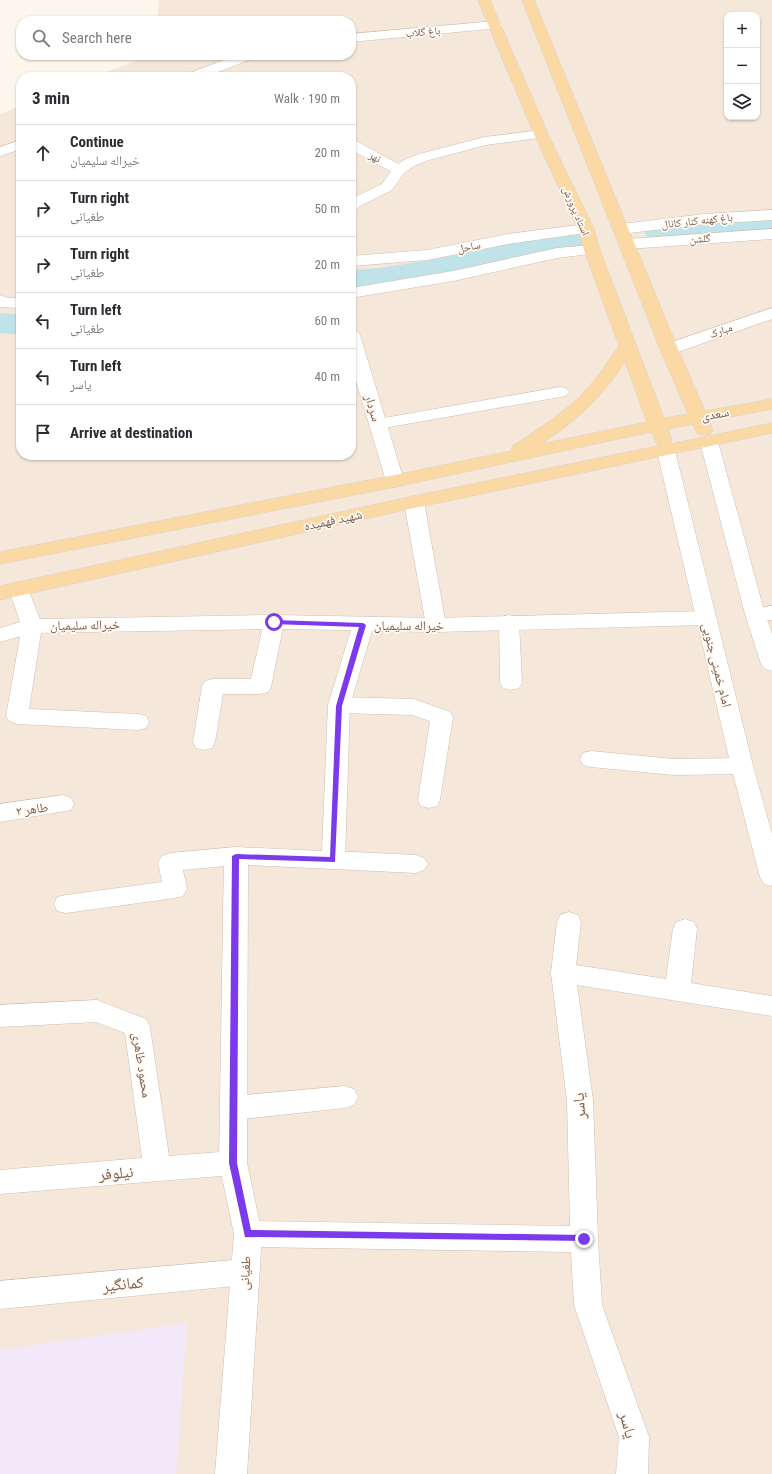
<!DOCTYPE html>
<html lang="en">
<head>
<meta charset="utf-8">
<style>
	body { margin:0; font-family:"Roboto Condensed","Noto Naskh Arabic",sans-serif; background:#f2f2f3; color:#2b2b33 }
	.controls { position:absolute; right:12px; top:12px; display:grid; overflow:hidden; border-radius:8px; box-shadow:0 1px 3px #0004 }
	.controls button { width:36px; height:36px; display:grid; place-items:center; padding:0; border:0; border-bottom:1px solid #e1e1e2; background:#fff; color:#2b2b33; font:20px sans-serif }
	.stop { position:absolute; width:12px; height:12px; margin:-9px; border:3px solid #7c3aed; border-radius:50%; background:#fff }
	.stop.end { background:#7c3aed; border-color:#fff; box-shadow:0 1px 4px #0008 }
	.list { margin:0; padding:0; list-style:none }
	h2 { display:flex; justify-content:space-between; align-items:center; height:52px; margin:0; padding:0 16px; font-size:17px }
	h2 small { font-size:13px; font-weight:400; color:#7c7c81 }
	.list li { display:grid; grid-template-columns:26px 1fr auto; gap:12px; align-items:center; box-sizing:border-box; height:56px; padding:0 16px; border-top:1px solid #e1e1e2 }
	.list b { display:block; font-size:15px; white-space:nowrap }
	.list p { margin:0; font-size:13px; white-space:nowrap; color:#7c7c81 }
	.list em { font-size:13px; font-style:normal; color:#7c7c81 }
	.icon { flex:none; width:22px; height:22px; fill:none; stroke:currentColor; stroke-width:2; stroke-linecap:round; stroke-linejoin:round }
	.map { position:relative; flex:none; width:772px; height:1474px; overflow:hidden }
	.search { position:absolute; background:#fff; box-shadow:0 1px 3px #0004; left:16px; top:16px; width:340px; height:44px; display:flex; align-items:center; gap:10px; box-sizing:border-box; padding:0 14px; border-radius:16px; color:#7c7c81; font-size:15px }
	.panel { position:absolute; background:#fff; box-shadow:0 1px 3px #0004; left:16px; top:72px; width:340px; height:388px; border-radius:16px }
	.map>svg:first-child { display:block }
	.residential { fill:#f5e8da; fill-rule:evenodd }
	.education { fill:#f3e8fa }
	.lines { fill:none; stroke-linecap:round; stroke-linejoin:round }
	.canal { fill:#bfe3e8; fill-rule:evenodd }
	.service-casing { stroke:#d1beb0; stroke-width:1 }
	.minor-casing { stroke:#d1beb0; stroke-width:1 }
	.secondary-casing { stroke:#d6c0b0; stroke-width:1 }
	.primary-casing { stroke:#dad1cd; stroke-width:1 }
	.service { fill:#fff; fill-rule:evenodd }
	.minor { fill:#fff; fill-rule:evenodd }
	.secondary { fill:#fff; fill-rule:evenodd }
	.primary { fill:#fbd9a5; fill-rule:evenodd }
	.route { fill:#7c3aed }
	.labels { text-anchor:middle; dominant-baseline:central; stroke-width:3.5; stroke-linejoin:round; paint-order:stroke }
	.far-street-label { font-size:11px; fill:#7a5c4d; stroke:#fffaf3 }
	.street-label { font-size:13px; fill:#7a5c4d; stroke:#fffaf3 }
	.near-street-label { font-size:16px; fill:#7a5c4d; stroke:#fffaf3 }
</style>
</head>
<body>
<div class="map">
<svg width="772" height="1474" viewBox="0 0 772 1474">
	<rect width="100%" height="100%" fill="#fdf6ec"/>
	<!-- residential -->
	<path class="residential" d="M159,0H772V1474H0V114L21,106V455H351V77H94L150,55H351V21H157ZM727,15H757V117H727Z"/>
	<!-- education -->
	<path class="education" d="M187,1323L176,1474H0V1350Z"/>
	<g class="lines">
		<!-- canal -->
		<path class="canal" d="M772,214V232L678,238L659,241L648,238L644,232L648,226L678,220Z
			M577,231L588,234L592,240L588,246L542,253L485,268L430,278L380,286L351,288V270L380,268L430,260L483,250L541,235Z
			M0,313L21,315V335L0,333Z"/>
		<defs>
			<path id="service" d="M495,21L500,22L502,25L500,28L351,42V34Z
				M237,55H256L254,58L205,77H185L187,74Z
				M21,140V149L0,156V147Z
				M351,140L356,141L404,167L407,170L404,173L399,175L394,173L351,150Z
				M772,210V220L705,224L621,234L615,232L613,229L615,226L621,224L705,214Z
				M772,308V319L675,353L669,354L663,353L660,349L663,345Z
				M560,387L566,388L569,392L566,396L378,429L372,428L369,424L372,420L378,419Z
				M414,496L421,498L424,502L446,625L443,630L436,632L429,630L426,625L404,502L407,498Z
				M274,615L281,617L284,622L271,687L268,692L260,694H223L215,742L212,748L204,750L196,748L193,742L202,686L205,681L213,679H251L264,622L267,617Z
				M509,615L516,617L519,622L522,683L519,688L511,690L503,688L500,683L499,622L502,617Z
				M32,619L39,621L42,626L29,709L138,714L146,716L149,722L146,728L138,730L17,724L9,721L6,716L22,626L25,621Z
				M339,697L414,699L450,712L453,717L440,800L437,806L429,808L421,806L418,800L430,721L412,715L339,713L331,710L328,705L331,700Z
				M591,751L674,759L742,758L750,760L753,766L750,772L742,774L674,775L591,767L583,765L580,759L583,753Z
				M63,795L71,798L74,804L71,810L0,822V804Z
				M236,847L244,850L248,856L244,862L236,865L183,870L187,889L183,896L175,898L66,913L57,911L54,904L57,897L66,895L162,882L158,862L162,856L170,853Z
				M333,851L416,855L424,858L428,864L424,870L416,873L333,869L325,866L321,860L325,854Z
				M569,912L578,915L581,922L576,965L666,979L673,929L676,922L685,919L694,922L697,929L691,983L772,996V1016L577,985L593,1100L598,1239L602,1305L649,1437L648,1474H616L619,1437L574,1305L571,1252L248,1247L238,1243L234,1234L238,1225L248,1221L570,1226L567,1100L551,973L557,922L560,915Z
				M97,1000L146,1019L150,1027L169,1156L233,1151L243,1154L247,1163L243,1172L233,1175L0,1194V1170L142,1158L125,1033L96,1022L0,1027V1005Z
				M345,1086L354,1089L358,1097L354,1105L345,1108L234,1120L225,1116L221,1108L225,1100L234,1096Z
				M245,1259L255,1263L259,1272L255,1281L245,1285L0,1309V1281Z"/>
			<path id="minor" d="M541,130L546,131L548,134L546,137L486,145L429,160L414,166L404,173L392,190L360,206L356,210L351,212V199L382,184L394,167L404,160L419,154L485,137Z
				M586,224L592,226L594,229L592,232L508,244L427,260L351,266V256L427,250L508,234Z
				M772,229V239L627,249L621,247L619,244L621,241L627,239Z
				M592,245L598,247L600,250L598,253L557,258L453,281L351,298V288L453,271L557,248Z
				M0,295L8,298H21V308L0,307Z
				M351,330L357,331L360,335L404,481L402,485L395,487L388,485L386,481L351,364Z
				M19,582L26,584L40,619L274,615L436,618L705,611L712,613L715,618L712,623L705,625L436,632L372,631L350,705L345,860L341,866L333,869L248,865L247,1163L262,1234L247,1474H215L234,1234L219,1163L224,856L228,850L236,847L322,851L328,705L351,630L274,629L32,633L0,642V628L20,622L9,589L12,584Z
				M772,606V620L755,621L748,619L745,614L748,609Z"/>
			<path id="secondary" d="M709,436L716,438L718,442L765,614L772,634V671L765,669L761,664L745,614L700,442L702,438Z
				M666,445L673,447L675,451L753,766L772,834V886L764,884L760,877L731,766L657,451L659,447Z"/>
			<path id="primary" d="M478,0H490L548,134L594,229L600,250L664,418L688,414L660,349L522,0H534L678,349L705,411L772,399V409L709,421L713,430L710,434L704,435L698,434L692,424L668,429L672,440L670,444L772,423V433L414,508L0,600V586L414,496L662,445L657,444L651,432L395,487L0,564V552L395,475L511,451L513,446L550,421L578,399L598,376L619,346L584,250L578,229L534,134ZM625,362L647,422L541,444C579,419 599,400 625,362Z"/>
		</defs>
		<!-- service casing -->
		<use href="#service" class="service-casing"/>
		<!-- minor casing -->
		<use href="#minor" class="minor-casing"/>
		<!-- secondary casing -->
		<use href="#secondary" class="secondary-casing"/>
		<!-- primary casing -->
		<use href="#primary" class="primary-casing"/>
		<!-- service -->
		<use href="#service" class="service"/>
		<!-- minor -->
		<use href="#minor" class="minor"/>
		<!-- secondary -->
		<use href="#secondary" class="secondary"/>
		<!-- primary -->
		<use href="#primary" class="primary"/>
	</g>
	<!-- route -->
	<path class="route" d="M274,620L363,623L366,625L342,706L335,862L239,859L237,1163L251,1230L584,1235L587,1236L588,1239L587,1241L245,1237L229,1163L232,856L236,854L330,857L336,706L359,627L272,624V621Z"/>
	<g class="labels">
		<!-- far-street labels -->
		<g class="far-street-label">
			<text transform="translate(423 32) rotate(-5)">باغ گلاب</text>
			<text transform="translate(375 157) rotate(29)">نهر</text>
			<text transform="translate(576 211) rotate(67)">استاد پرورش</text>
			<text transform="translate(697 221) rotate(-6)">باغ کهنه کنار کانال</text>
			<text transform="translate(700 239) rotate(-4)">گلشن</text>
			<text transform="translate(469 247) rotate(-11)">ساحل</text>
			<text transform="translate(721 331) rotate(-20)">مبارک</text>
		</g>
		<!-- street labels -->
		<g class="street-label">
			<text transform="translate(373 408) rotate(73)">سردار</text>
			<text transform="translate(715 414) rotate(-10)">سعدی</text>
			<text transform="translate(333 520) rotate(-12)">شهید فهمیده</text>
			<text transform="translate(85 625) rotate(-1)">خیراله سلیمیان</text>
			<text x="409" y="625">خیراله سلیمیان</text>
			<text transform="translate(717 665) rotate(76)">امام خمینی جنوبی</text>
			<text transform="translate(32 809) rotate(-8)">طاهر ۲</text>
			<text transform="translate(142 1065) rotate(81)">محمود طاهری</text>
			<text transform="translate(245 1273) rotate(-86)">طغیانی</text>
		</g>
		<!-- near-street labels -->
		<g class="near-street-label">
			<text transform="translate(579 1106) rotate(-94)">یاسر</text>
			<text transform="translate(116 1173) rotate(-5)">نیلوفر</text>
			<text transform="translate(123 1284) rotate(-6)">کمانگیر</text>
			<text transform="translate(628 1425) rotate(75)">یاسر</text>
		</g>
	</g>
</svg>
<div class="controls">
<button>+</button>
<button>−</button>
<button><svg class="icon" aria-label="layers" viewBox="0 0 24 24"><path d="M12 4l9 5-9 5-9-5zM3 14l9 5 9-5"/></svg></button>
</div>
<div class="stop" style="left:274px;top:622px"></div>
<div class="stop end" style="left:584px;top:1239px"></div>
<div class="search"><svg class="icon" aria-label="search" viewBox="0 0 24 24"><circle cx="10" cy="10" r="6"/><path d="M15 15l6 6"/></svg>Search here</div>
<section class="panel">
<h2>3 min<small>Walk · 190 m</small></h2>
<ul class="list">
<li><svg class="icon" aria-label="ahead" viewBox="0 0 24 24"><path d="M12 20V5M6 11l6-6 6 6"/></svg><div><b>Continue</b><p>خیراله سلیمیان</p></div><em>20 m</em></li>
<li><svg class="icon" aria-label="right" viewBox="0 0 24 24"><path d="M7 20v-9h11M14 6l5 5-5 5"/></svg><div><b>Turn right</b><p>طغیانی</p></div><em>50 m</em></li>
<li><svg class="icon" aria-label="right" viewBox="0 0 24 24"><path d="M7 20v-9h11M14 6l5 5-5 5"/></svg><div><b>Turn right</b><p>طغیانی</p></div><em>20 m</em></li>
<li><svg class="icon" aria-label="left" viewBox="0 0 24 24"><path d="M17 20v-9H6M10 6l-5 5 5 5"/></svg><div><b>Turn left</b><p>طغیانی</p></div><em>60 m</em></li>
<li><svg class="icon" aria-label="left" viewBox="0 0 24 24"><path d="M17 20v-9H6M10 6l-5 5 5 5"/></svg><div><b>Turn left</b><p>یاسر</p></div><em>40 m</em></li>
<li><svg class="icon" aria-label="arrive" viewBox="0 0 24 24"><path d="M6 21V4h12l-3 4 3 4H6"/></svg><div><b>Arrive at destination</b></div></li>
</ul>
</section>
</div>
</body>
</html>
